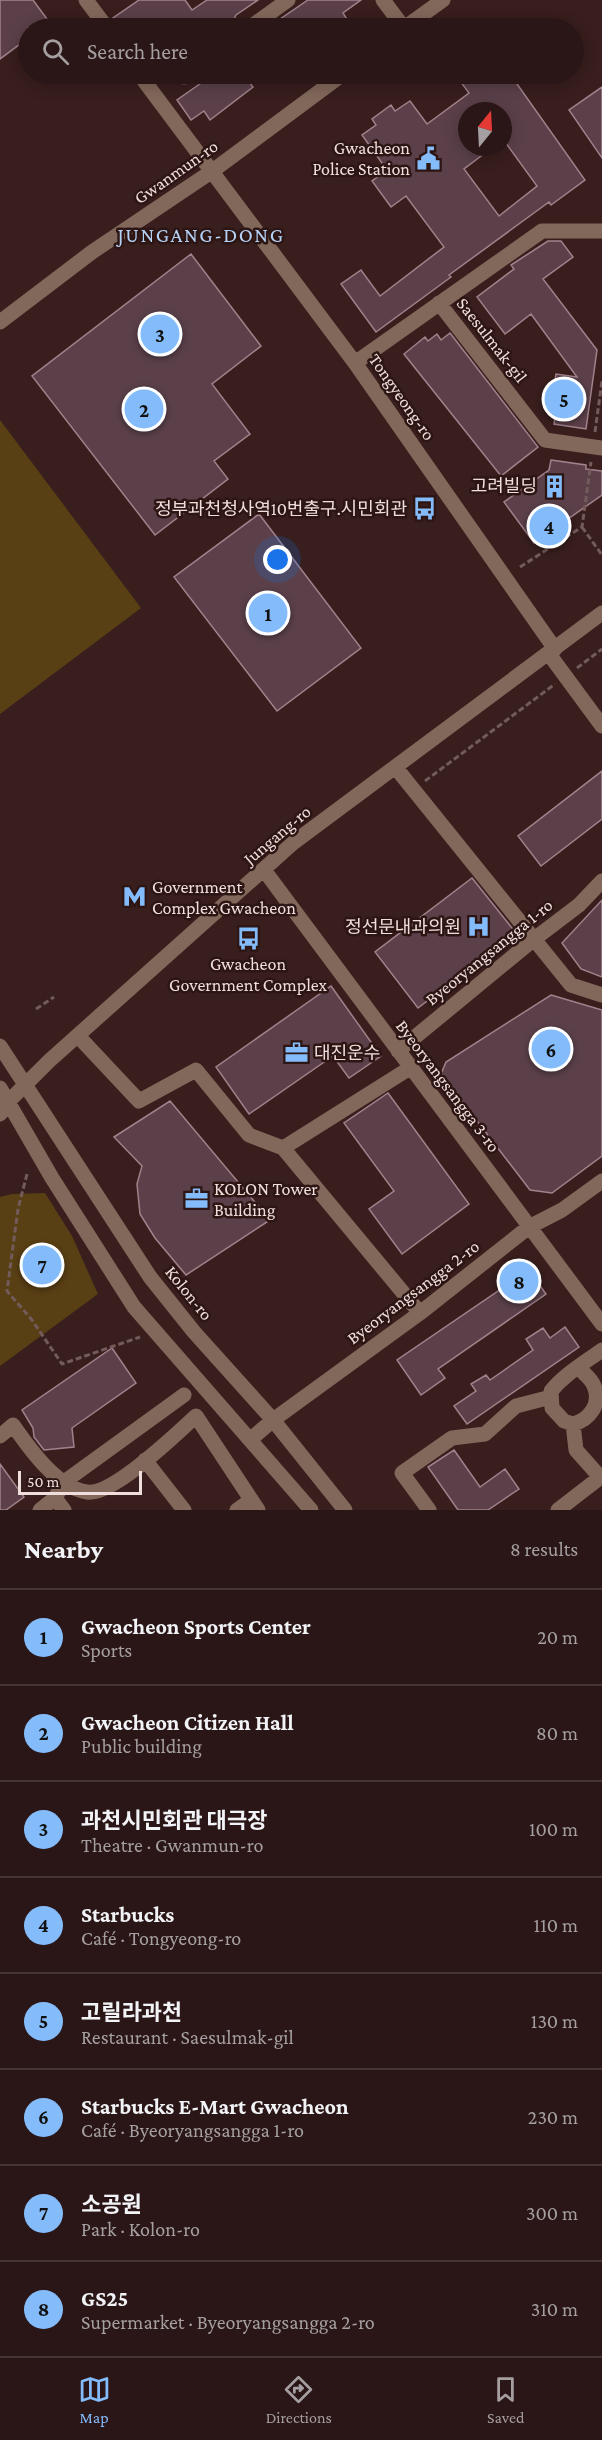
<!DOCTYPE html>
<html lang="en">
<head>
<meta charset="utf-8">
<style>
	body { margin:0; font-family:"Crimson Pro","Noto Sans KR",serif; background:#362323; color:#f1f3f6 }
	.compass { position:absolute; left:458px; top:102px; width:54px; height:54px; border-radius:50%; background:#2a1616; box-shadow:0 3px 15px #0003; rotate:18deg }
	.scale { position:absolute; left:18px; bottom:15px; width:124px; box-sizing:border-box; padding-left:6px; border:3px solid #f0dedc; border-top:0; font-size:16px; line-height:21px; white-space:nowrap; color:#f0dedc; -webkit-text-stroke:4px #2d1513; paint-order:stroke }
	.you { position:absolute; left:278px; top:560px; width:21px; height:21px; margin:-15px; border:4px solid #fff; border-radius:50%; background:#1a73e8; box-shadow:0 0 0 9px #1a73e833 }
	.badge { display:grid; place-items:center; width:39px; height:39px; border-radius:50%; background:#84bcfb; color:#111; font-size:20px; font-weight:700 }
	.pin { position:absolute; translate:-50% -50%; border:3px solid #fff; box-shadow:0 2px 6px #0006 }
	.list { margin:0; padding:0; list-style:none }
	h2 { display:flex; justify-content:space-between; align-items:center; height:78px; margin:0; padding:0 24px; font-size:26px }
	h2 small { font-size:20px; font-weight:400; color:#a59fa1 }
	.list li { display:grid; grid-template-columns:39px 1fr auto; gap:18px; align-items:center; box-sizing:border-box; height:96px; padding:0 24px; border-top:2px solid #463535 }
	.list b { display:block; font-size:22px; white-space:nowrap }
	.list p { margin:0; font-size:20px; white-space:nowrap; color:#a59fa1 }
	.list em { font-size:20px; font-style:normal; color:#a59fa1 }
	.icon { flex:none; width:33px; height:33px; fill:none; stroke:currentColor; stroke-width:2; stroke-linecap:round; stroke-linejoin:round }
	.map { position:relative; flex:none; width:602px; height:1510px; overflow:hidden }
	.search { position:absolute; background:#2a1616; box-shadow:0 3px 15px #0003; left:18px; right:18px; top:18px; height:66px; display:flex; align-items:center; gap:15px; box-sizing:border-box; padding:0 21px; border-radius:33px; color:#a59fa1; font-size:22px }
	.sheet { height:846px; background:#2a1616 }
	nav { display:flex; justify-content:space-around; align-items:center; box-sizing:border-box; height:84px; border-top:2px solid #463535; background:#2a1616; font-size:16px; color:#a59fa1 }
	nav a { display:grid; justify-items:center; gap:3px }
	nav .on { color:#84bcfb }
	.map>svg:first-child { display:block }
	.green { fill:#593f14 }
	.building { fill:#5b4049; stroke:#a1828c; stroke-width:1.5; fill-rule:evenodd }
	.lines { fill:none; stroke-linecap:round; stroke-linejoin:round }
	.path { stroke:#725b5a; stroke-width:3; stroke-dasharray:6 3; stroke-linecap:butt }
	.minor { stroke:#81685a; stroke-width:15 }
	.labels { text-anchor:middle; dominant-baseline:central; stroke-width:5; stroke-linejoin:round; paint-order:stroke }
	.poi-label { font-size:18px; fill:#f0dedc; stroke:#2d1513; text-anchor:end }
	.street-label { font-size:18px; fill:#f0dedc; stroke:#2d1513 }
	.quarter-label { font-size:21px; letter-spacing:1.5px; fill:#b4d2f6; stroke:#2d1513 }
</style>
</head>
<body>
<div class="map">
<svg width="602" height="1510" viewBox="0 0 602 1510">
	<rect width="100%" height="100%" fill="#381e1d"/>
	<!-- green -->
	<path class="green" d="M0,420L141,608L0,714Z
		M45,1193L72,1236L98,1294L0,1366V1197L12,1194Z"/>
	<!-- building -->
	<path class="building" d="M0,0H33L50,23L42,28H28V38L0,59Z
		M139,0H185L192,10L207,0H258L236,15L232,23L208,28H176L169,20L157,28H120L113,18Z
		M308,0H361L343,13L348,21L337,28L330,21L319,28H267Z
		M214,74H243L253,87L210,120L204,111L191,120L177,100Z
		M455,74H510L585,180L551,205L549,202L449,275L451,277L376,332L341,284L361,270L380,296L444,247L406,196L391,207L372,181L387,170L362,135L376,125L372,119L391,105L395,111L410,101L427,124L469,93ZM467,111H503V139L537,186L499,216L464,169L493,147H467Z
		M602,87V158L569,110Z
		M548,241H561L573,257L543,279L597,350L586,429L554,424L559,388L554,387L556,374L577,377L531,314L505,334L477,297L514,269L511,265Z
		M191,254L261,346L212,384L250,434L214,461L228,479L155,535L32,376Z
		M450,333L538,447L501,476L404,354L425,337L428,341L437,334L441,340Z
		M551,460L586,465V469L602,471V495L534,543L504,502L549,470Z
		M259,514L361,648L277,711L174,577Z
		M602,771V819L541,866L518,836Z
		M472,878L516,933L418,1008L375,952Z
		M602,900V977L581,969L562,943Z
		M331,986L381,1056L349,1078L333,1056L249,1114L216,1067Z
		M551,995L602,1010V1156L552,1193L530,1190L441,1074L446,1062Z
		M388,1093L469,1204L402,1254L369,1209L394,1191L344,1123Z
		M170,1101L270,1220L186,1275L155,1238L140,1214L137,1184L142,1166L114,1137Z
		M529,1270L546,1294L438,1369L445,1378L421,1395L397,1360Z
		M565,1327L579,1347L467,1424L454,1406L476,1391L471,1384L486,1375L490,1380L533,1350L526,1339L543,1328L550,1338Z
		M112,1348L136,1383L72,1428L74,1447L44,1450L34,1437L33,1428L22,1410Z
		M454,1450L480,1487L505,1469L519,1489L488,1510H458L428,1467Z
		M0,1464L24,1497L6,1510H0Z"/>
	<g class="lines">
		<!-- path -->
		<path class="path" d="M595,432L602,381
			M582,527L602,555
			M520,567L582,527L591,462
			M577,668L602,649
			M425,781L555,684
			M36,1009L54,997
			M27,1174L18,1209L7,1291L32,1320L62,1364L140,1337"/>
		<!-- minor -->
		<path class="minor" d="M86,0L107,28
			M383,0L404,28
			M249,28L288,0
			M404,28L443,0
			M139,74L355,363L555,649
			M184,77L188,74
			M439,303L545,440L602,448
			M0,322L92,252L211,172L343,74
			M355,363L542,231H602
			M549,654L602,726
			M396,768L571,985L602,995
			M264,870L602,1324
			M78,1036L139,1101L196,1070L249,1135L283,1148L420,1313
			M0,1046L150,1277L194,1332L273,1420L345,1510
			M398,1051L533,940L579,905L602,881
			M0,1088L52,1178L134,1307L311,1510
			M0,1114L9,1101L49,1061L293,843L602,613
			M283,1148L410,1068
			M578,1367C583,1373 592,1379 594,1386C602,1404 589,1420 573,1424L564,1421L552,1408L551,1391C565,1374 584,1363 602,1350
			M573,1424L576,1450L600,1477
			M0,1436L13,1425C29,1448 57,1488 87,1492C113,1496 176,1434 196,1416L258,1510
			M251,1439L273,1420L420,1313L529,1227L562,1210L602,1181
			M145,1460L184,1510
			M40,1510L55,1498
			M64,1510L55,1498L64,1482L184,1395
			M237,1510L251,1500
			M429,1510L402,1473L452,1438L485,1434L516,1406L551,1397
			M558,1510L602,1476"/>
	</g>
	<!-- icons -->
	<defs>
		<symbol id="civic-bare" viewBox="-9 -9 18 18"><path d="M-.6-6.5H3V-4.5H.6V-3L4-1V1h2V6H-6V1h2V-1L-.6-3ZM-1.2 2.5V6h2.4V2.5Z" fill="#84bcfb" stroke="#2d1513" stroke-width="2.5" paint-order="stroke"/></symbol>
		<symbol id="building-bare" viewBox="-9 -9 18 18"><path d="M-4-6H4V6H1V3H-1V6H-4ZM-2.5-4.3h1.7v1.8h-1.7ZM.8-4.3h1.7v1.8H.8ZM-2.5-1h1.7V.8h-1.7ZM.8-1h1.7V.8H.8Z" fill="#84bcfb" stroke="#2d1513" stroke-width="2.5" paint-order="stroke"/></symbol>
		<symbol id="bus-bare" viewBox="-9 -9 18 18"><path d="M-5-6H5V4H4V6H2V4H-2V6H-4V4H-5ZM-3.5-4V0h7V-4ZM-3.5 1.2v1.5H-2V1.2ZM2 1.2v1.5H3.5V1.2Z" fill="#84bcfb" stroke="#2d1513" stroke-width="2.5" paint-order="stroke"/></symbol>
		<symbol id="metro-bare" viewBox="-9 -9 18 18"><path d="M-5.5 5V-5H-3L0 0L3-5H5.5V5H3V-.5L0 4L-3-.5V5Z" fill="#84bcfb" stroke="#2d1513" stroke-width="2.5" paint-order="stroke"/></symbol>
		<symbol id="hospital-bare" viewBox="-9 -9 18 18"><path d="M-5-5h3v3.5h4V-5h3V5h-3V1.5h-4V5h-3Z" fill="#84bcfb" stroke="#2d1513" stroke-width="2.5" paint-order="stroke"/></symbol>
		<symbol id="office-bare" viewBox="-9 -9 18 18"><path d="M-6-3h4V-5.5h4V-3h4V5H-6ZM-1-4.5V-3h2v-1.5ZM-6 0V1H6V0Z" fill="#84bcfb" stroke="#2d1513" stroke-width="2.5" paint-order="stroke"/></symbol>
	</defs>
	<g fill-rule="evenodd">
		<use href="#civic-bare" x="412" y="142" width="33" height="33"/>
		<use href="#building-bare" x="538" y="470" width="33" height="33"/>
		<use href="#bus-bare" x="408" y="492" width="33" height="33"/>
		<use href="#metro-bare" x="118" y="880" width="33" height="33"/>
		<use href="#hospital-bare" x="462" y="910" width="33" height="33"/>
		<use href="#bus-bare" x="232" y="922" width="33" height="33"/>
		<use href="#office-bare" x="280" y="1036" width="33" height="33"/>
		<use href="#office-bare" x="180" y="1182" width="33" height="33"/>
	</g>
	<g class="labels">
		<!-- poi labels -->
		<g class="poi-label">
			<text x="410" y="148">Gwacheon<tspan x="410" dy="21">Police Station</tspan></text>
			<text x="537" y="486">고려빌딩</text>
			<text x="407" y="509">정부과천청사역10번출구.시민회관</text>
			<text x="152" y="887" text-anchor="start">Government<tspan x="152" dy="21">Complex Gwacheon</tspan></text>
			<text x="461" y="927">정선문내과의원</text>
			<text x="248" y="964" text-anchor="middle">Gwacheon<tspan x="248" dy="21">Government Complex</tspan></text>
			<text x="314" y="1053" text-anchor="start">대진운수</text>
			<text x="214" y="1189" text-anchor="start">KOLON Tower<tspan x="214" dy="21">Building</tspan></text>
		</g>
		<!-- street labels -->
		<g class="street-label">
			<text transform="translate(176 172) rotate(-35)">Gwanmun-ro</text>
			<text transform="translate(492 340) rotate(52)">Saesulmak-gil</text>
			<text transform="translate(402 397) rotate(55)">Tongyeong-ro</text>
			<text transform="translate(277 835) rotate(-40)">Jungang-ro</text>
			<text transform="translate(489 952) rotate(-39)">Byeoryangsangga 1-ro</text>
			<text transform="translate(448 1086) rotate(53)">Byeoryangsangga 3-ro</text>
			<text transform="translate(413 1292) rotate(-37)">Byeoryangsangga 2-ro</text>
			<text transform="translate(189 1293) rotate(51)">Kolon-ro</text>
		</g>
		<!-- quarter labels -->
		<g class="quarter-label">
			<text x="201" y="235">JUNGANG-DONG</text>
		</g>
	</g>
</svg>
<svg class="compass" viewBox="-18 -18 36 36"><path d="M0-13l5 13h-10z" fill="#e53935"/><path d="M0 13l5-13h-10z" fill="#a59fa1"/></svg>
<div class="scale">50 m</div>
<div class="you"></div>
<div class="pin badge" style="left:268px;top:613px">1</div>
<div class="pin badge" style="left:144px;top:409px">2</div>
<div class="pin badge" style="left:160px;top:334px">3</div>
<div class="pin badge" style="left:549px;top:526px">4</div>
<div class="pin badge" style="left:564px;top:399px">5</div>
<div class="pin badge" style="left:551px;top:1049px">6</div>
<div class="pin badge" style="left:42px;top:1265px">7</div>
<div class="pin badge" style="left:519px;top:1281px">8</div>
<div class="search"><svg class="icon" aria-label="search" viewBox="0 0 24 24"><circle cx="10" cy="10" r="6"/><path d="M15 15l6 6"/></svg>Search here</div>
</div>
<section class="sheet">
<h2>Nearby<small>8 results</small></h2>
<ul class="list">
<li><span class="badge">1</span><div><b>Gwacheon Sports Center</b><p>Sports</p></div><em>20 m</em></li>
<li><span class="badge">2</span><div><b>Gwacheon Citizen Hall</b><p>Public building</p></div><em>80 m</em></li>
<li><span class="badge">3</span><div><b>과천시민회관 대극장</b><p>Theatre · Gwanmun-ro</p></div><em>100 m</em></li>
<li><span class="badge">4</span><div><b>Starbucks</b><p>Café · Tongyeong-ro</p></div><em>110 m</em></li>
<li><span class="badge">5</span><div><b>고릴라과천</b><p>Restaurant · Saesulmak-gil</p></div><em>130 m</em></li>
<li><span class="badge">6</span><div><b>Starbucks E-Mart Gwacheon</b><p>Café · Byeoryangsangga 1-ro</p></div><em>230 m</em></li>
<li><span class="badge">7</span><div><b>소공원</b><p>Park · Kolon-ro</p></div><em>300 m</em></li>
<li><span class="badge">8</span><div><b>GS25</b><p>Supermarket · Byeoryangsangga 2-ro</p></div><em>310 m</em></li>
</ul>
</section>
<nav>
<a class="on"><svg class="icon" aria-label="map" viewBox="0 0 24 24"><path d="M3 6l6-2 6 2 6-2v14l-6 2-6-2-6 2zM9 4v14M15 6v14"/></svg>Map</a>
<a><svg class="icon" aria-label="directions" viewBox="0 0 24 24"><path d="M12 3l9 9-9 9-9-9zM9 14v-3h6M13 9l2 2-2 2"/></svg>Directions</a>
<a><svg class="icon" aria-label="saved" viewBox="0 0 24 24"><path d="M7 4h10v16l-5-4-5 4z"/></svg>Saved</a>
</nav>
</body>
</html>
